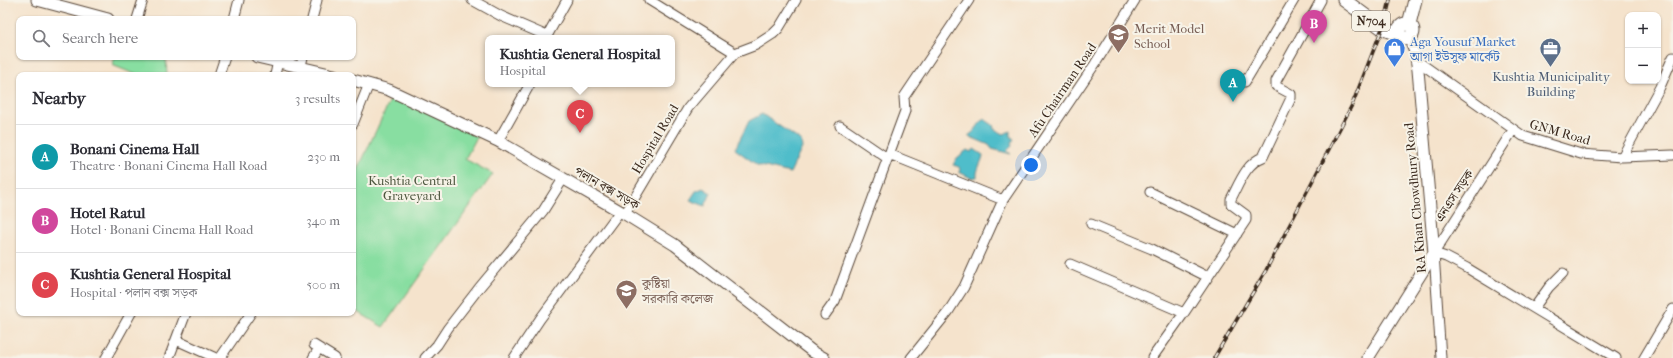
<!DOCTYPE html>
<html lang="en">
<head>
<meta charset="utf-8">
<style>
	body { margin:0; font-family:"IM FELL French Canon","Noto Serif Bengali",serif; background:#f7f7f7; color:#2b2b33 }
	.controls { position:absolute; right:12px; top:12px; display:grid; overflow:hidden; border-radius:8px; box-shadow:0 1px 3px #0004 }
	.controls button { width:36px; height:36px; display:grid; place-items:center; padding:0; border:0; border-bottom:1px solid #e1e1e2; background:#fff; color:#2b2b33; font:20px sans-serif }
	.you { position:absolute; left:1031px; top:165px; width:14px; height:14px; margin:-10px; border:3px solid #fff; border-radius:50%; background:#1a73e8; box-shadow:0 0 0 6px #1a73e833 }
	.badge { display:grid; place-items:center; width:26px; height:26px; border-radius:50%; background:#ea580c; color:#fff; font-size:13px; font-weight:700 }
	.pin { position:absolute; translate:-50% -33px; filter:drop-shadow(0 1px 2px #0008) }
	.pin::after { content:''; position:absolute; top:21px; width:14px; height:12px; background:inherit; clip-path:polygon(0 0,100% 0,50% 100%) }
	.popup { position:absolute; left:485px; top:35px; width:190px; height:52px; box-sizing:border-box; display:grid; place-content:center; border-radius:8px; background:#fff; filter:drop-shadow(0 1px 3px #0005); font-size:13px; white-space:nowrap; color:#7c7c81 }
	.popup b { font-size:15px; color:#2b2b33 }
	.popup::after { content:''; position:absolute; left:50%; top:100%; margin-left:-8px; border:8px solid transparent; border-top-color:#fff }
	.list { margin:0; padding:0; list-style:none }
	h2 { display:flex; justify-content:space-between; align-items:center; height:52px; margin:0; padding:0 16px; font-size:17px }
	h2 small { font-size:13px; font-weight:400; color:#7c7c81 }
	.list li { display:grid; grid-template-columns:26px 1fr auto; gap:12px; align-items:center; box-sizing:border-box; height:64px; padding:0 16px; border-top:1px solid #e1e1e2 }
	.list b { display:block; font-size:15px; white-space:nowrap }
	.list p { margin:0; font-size:13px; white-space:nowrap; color:#7c7c81 }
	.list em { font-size:13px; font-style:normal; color:#7c7c81 }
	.icon { flex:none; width:22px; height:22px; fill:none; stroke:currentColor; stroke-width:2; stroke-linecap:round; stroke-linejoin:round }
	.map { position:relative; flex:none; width:1673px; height:358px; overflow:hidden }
	.search { position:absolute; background:#fff; box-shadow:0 1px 3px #0004; left:16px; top:16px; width:340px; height:44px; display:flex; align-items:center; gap:10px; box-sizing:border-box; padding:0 14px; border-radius:8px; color:#7c7c81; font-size:15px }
	.panel { position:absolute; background:#fff; box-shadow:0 1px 3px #0004; left:16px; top:72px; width:340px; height:244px; border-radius:8px }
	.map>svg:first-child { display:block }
	.green { fill:#88dea1; stroke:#628460 }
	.water { fill:#50bdca; stroke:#467474 }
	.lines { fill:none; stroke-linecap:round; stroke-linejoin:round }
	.minor-casing { stroke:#574638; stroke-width:11 }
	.major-casing { stroke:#574638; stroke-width:13 }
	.highway-casing { stroke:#574638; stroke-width:15 }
	.minor { stroke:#fff; stroke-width:9 }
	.major { stroke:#fff; stroke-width:11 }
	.highway { stroke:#fff; stroke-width:13 }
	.rail-casing { stroke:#3b2a1e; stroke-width:3.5 }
	.rail { stroke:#f7f3e8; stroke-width:2; stroke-dasharray:6; stroke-linecap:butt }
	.labels { text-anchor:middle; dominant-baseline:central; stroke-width:4; stroke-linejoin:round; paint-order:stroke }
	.shield { fill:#f7f3e8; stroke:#73665b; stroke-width:1 }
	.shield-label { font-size:12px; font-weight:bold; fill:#3b2a1e }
	.education-label { font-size:13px; fill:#785e54; stroke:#f7f3e8; text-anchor:start }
	.shop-label { font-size:13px; fill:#366cbe; stroke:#f7f3e8; text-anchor:start }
	.service-label { font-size:13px; fill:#4e5e75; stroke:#f7f3e8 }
	.street-label { font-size:13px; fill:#3b2a1e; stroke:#f7f3e8 }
	.park-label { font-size:13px; fill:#4e573f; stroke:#f7f3e8 }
</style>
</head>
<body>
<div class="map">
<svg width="1673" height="358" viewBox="0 0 1673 358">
	<rect width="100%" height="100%" fill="#f7f3e8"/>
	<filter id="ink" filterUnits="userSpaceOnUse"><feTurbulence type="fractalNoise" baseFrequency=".025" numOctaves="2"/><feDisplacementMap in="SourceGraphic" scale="8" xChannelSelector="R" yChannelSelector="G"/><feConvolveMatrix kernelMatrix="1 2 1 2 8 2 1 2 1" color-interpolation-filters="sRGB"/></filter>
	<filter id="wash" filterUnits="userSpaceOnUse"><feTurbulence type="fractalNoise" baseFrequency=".012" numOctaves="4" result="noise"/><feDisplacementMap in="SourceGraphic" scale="16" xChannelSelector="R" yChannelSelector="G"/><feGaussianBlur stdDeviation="0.9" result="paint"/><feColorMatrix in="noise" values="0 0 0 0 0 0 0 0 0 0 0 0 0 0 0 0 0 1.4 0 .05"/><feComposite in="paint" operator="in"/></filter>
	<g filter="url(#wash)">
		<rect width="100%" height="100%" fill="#f5e3cc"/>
		<!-- green -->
		<path class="green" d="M115,57H166L167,75H137L112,65Z
			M393,94L477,137L465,159L493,174L383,327L353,309V180Z"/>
		<!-- water -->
		<path class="water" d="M762,114L801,141L802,148L790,173L757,165L735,149L749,121Z
			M984,119L993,125L994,129L1004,134L1010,131V136L1014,139L1011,143L1012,146L1007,151L1011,154L992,149L989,145L968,136C977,130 977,125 984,119Z
			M974,149L983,155C982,163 976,169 977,177L971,178L959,172L960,170L959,167L953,165L957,158L967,150L971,152Z
			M703,188L711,193L705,206L690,200L696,191Z"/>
	</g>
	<g filter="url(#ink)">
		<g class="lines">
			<defs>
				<path id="minor" d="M472,0L501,16L547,36L567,0
					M649,0L735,53
					M137,19L143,0
					M234,19L239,0
					M312,19L317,0
					M1416,60L1523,136L1581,154L1622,157L1673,155
					M301,66L303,57
					M219,75L225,57
					M275,75L278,61
					M1245,82L1294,0
					M353,124L369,84
					M840,126L887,158
					M498,141L530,84
					M889,154L1003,200
					M1622,157L1660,87L1673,57
					M1150,192L1237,234
					M625,214L688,108L735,53L756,45L773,34L779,28L796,0
					M1091,224L1152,249L1208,277
					M1434,253L1446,257L1467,268L1616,358
					M1434,253L1513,130
					M1434,253L1441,358
					M1070,264L1184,313
					M1534,308L1549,287L1563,273
					M825,315L835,301L905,111L904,97L969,0
					M176,340L216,358
					M314,345L335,358
					M106,358L131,313
					M169,358L186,313
					M220,358L251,313
					M313,358L319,348
					M425,358L437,345L448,328L479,288L543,211L563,179
					M514,358L540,319L620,211
					M911,358L948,312L964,287L1003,200L1095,64L1135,0
					M1152,358L1184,313L1246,220V215L1231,204V199C1239,184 1246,163 1263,157L1291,98V94L1276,86V81L1321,0
					M1644,358L1673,309"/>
				<path id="major" d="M37,0L108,19
					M257,57L334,75
					M353,80L389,90L498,141L625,214L675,245L813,352L824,358
					M1368,358L1434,253L1418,70L1415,52L1409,37"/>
				<path id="highway" d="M1344,0L1382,28L1401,36
					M1399 31a7 7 0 1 1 14 0a7 7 0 1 1-14 0Z
					M1409,24L1415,0"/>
			</defs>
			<!-- minor casing -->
			<use href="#minor" class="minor-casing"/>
			<!-- major casing -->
			<use href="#major" class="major-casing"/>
			<!-- highway casing -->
			<use href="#highway" class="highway-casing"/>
			<!-- minor -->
			<use href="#minor" class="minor"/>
			<!-- major -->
			<use href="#major" class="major"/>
			<!-- highway -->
			<use href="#highway" class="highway"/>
			<defs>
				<path id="rail" d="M1214,358L1265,272L1352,105L1385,21L1390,0"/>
			</defs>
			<!-- rail casing -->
			<use href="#rail" class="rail-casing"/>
			<!-- rail -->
			<use href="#rail" class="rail"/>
		</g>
	</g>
	<!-- icons -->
	<defs>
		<symbol id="school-pin" viewBox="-11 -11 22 30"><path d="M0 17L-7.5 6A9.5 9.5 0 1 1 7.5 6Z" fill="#8d6e63" stroke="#f7f3e8"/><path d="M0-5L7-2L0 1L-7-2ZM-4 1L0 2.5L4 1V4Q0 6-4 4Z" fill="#fff"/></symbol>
		<symbol id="shop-pin" viewBox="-11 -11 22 30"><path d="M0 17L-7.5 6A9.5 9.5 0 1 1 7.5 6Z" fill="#3f7fe0" stroke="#f7f3e8"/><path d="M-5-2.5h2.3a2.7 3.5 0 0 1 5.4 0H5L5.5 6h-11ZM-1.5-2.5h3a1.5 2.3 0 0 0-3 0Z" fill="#fff"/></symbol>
		<symbol id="office-pin" viewBox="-11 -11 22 30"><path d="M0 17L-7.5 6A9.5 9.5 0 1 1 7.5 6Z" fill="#5c6f8a" stroke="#f7f3e8"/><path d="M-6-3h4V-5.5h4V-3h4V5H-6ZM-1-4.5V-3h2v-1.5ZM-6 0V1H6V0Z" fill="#fff"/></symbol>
		<symbol id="university-pin" viewBox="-11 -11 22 30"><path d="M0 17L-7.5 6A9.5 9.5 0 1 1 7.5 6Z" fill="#8d6e63" stroke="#f7f3e8"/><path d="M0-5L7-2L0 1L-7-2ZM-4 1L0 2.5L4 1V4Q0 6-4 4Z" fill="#fff"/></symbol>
	</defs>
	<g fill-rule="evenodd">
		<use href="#school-pin" x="1106" y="22" width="25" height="34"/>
		<use href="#shop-pin" x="1382" y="36" width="25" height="34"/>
		<use href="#office-pin" x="1538" y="36" width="25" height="34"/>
		<use href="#university-pin" x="614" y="278" width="25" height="34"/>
	</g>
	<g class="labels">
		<!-- shield labels -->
		<rect class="shield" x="1352" y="11" width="38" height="20" rx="3"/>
		<g class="shield-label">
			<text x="1371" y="21">N704</text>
		</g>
		<!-- education labels -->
		<g class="education-label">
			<text x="1134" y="28">Merit Model<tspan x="1134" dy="15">School</tspan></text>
			<text x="642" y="283">কুষ্টিয়া<tspan x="642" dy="15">সরকারি কলেজ</tspan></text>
		</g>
		<!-- shop labels -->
		<g class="shop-label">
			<text x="1410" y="41">Aga Yousuf Market<tspan x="1410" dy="15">আগা ইউসুফ মার্কেট</tspan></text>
		</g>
		<!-- service labels -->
		<g class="service-label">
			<text x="1551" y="76">Kushtia Municipality<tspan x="1551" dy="15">Building</tspan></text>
		</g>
		<!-- street labels -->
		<g class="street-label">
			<text transform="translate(1062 90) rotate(-56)">Afu Chairman Road</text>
			<text transform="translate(1560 132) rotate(16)">GNM Road</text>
			<text transform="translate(655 139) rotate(-59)">Hospital Road</text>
			<text transform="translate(607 188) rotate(30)">পলান বক্স সড়ক</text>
			<text transform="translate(1454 196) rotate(-57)">এনএস সড়ক</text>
			<text transform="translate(1415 198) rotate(-95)">RA Khan Chowdhury Road</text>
		</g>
		<!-- park labels -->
		<g class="park-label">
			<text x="412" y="180">Kushtia Central<tspan x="412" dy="15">Graveyard</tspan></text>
		</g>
	</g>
</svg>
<div class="controls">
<button>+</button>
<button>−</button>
</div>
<div class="you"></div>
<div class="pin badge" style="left:1233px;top:102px;background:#0f9aa8">A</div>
<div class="pin badge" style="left:1314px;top:43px;background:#d1479c">B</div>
<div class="pin badge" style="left:580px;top:133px;background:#e0444e">C</div>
<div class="popup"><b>Kushtia General Hospital</b>Hospital</div>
<div class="search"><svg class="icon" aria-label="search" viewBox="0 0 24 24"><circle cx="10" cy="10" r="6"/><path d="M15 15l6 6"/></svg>Search here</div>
<section class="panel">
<h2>Nearby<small>3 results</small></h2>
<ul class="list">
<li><span class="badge" style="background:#0f9aa8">A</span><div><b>Bonani Cinema Hall</b><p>Theatre · Bonani Cinema Hall Road</p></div><em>230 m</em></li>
<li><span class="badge" style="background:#d1479c">B</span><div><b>Hotel Ratul</b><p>Hotel · Bonani Cinema Hall Road</p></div><em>340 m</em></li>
<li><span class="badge" style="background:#e0444e">C</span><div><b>Kushtia General Hospital</b><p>Hospital · পলান বক্স সড়ক</p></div><em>500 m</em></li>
</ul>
</section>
</div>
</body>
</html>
